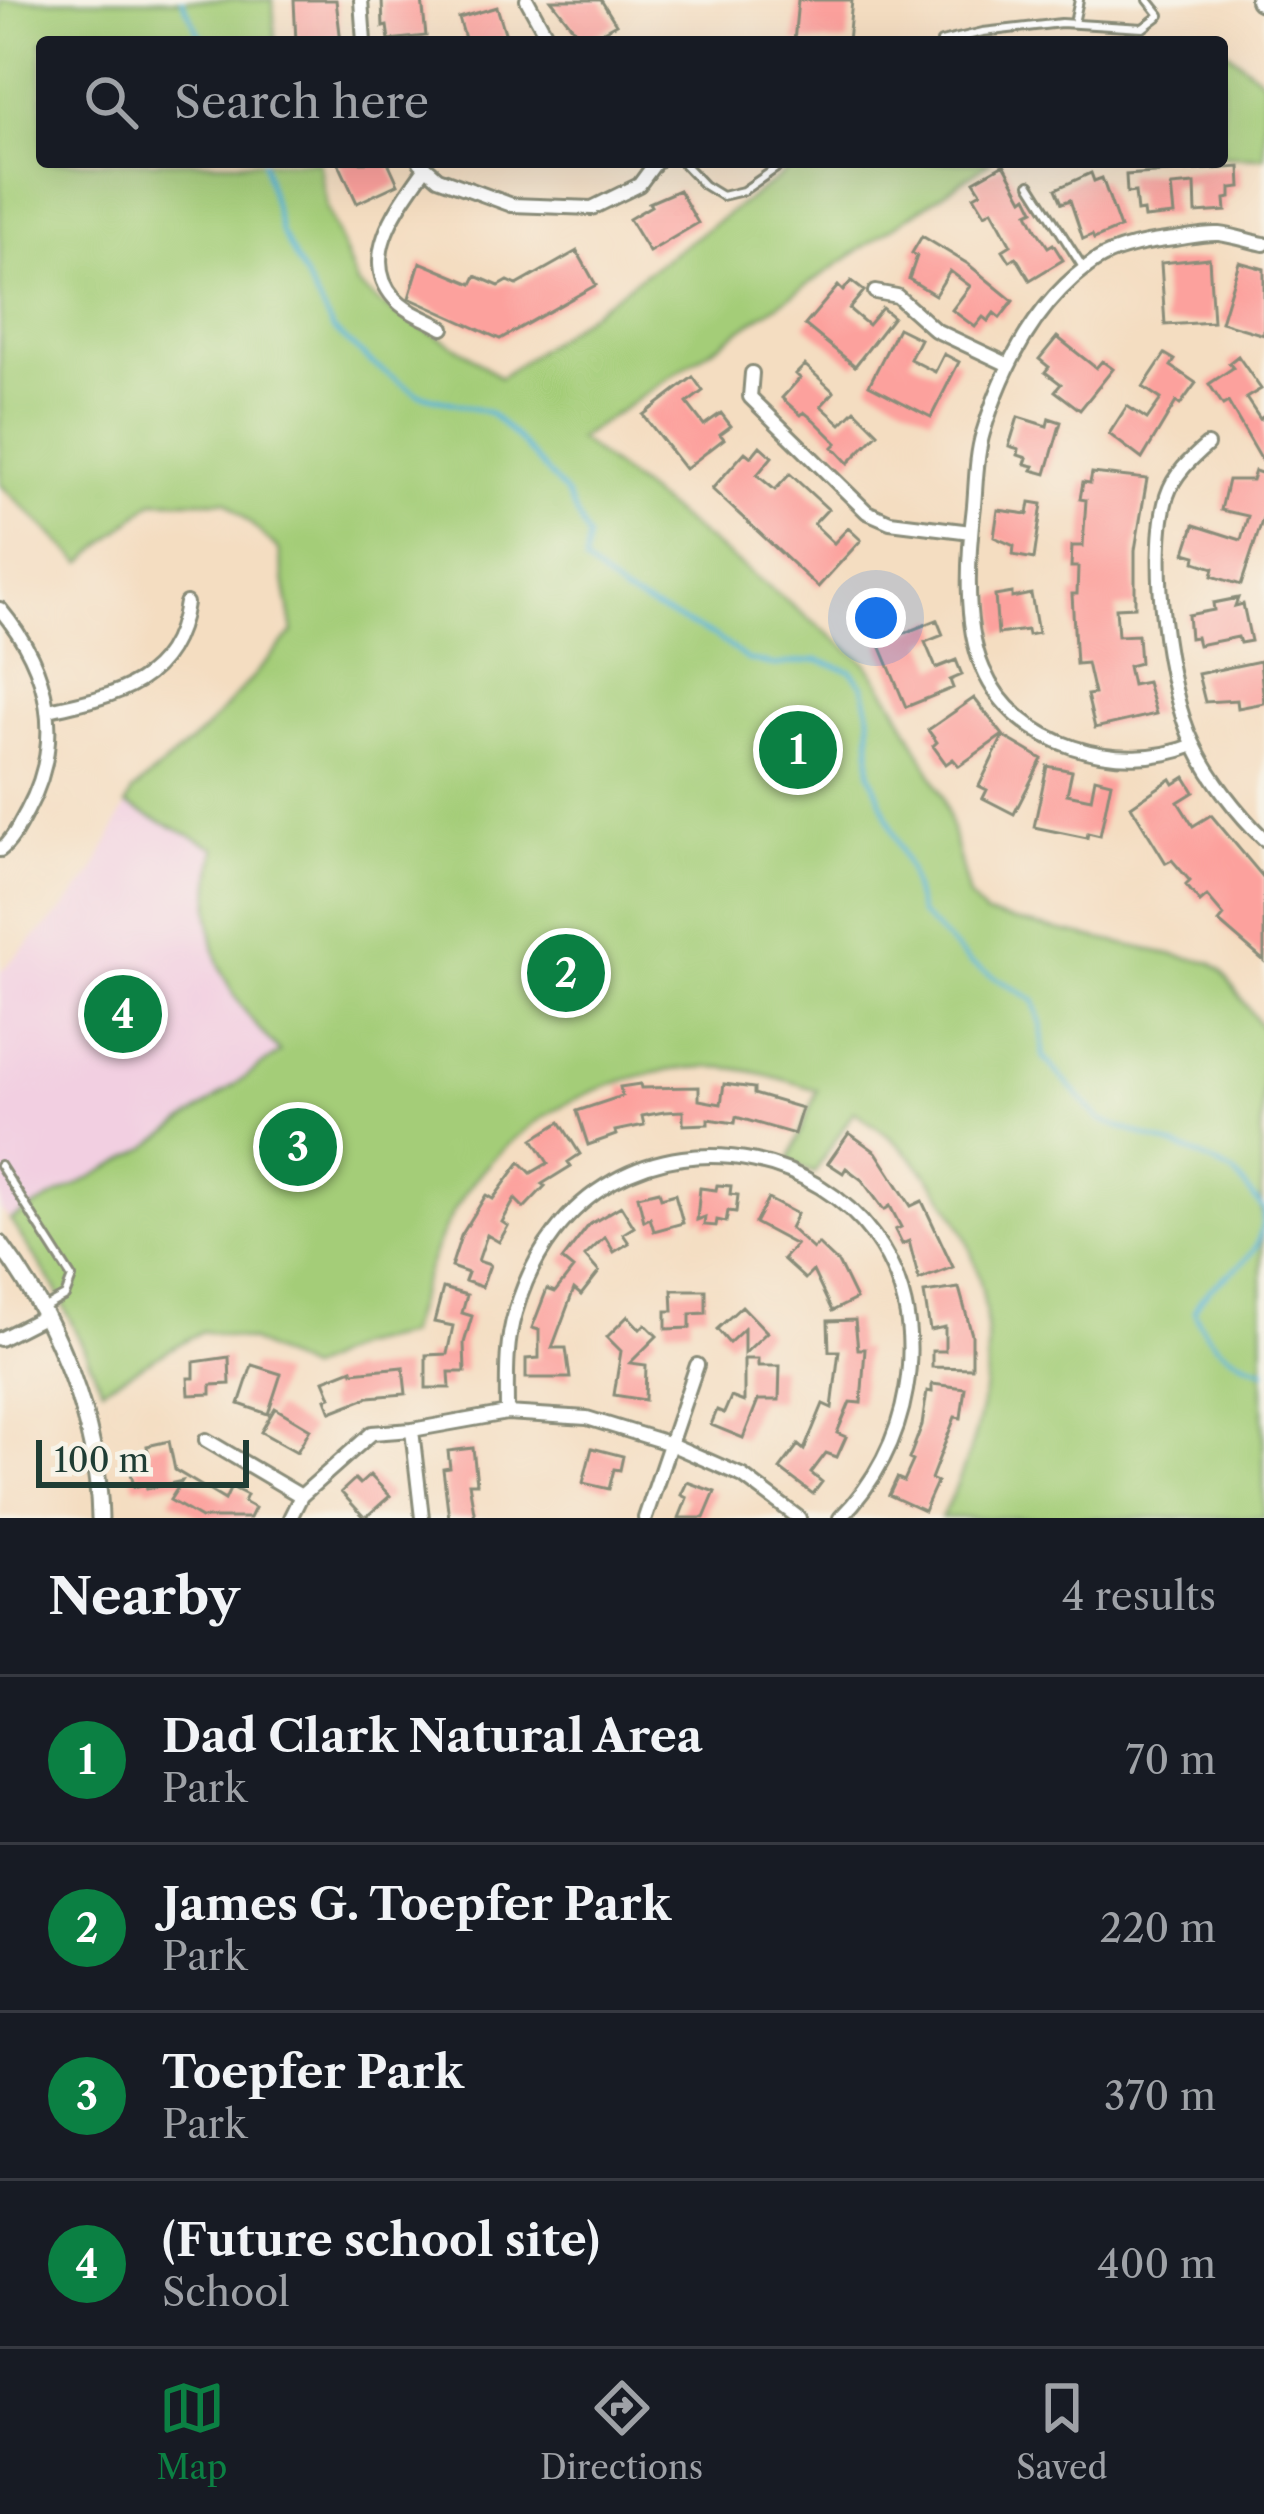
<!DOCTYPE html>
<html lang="en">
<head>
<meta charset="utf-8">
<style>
	body { margin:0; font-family:"Libre Caslon Text",serif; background:#242831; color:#f1f3f6 }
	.scale { position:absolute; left:36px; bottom:30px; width:213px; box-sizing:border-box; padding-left:12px; border:6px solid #1f3d34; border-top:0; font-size:33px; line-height:42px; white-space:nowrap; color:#1f3d34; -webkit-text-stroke:9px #f7f3e8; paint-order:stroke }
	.you { position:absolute; left:876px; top:618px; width:42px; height:42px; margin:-30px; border:9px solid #fff; border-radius:50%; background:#1a73e8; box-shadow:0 0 0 18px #1a73e833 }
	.badge { display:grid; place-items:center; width:78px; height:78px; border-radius:50%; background:#0b8043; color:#fff; font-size:39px; font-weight:700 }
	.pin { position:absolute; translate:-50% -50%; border:6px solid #fff; box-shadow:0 3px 12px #0006 }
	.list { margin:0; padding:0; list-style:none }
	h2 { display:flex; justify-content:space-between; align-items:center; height:156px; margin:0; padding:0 48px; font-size:51px }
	h2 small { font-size:39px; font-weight:400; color:#9ea1a6 }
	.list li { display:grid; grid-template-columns:78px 1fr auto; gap:36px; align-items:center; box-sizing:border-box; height:168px; padding:0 48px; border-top:3px solid #363941 }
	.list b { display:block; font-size:45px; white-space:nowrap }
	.list p { margin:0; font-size:39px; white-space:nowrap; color:#9ea1a6 }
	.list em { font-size:39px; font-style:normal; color:#9ea1a6 }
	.icon { flex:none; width:66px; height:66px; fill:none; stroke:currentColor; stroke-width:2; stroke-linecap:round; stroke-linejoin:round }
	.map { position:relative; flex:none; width:1264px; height:1518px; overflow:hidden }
	.search { position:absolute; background:#171b24; box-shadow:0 12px 48px #0002; left:36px; right:36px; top:36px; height:132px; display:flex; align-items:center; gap:30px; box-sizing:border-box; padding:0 42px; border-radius:12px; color:#9ea1a6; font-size:45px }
	.sheet { height:828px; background:#171b24 }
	nav { display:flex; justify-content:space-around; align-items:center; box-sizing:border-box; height:168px; border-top:3px solid #363941; background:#171b24; font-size:33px; color:#9ea1a6 }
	nav a { display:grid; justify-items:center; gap:6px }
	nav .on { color:#0b8043 }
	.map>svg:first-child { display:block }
	.built { fill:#f2cfe1 }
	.green { fill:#a4cd78; stroke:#628556; stroke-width:3 }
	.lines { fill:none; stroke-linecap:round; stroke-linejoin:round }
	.stream { stroke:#57b4d5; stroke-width:4.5 }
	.building { fill:#fca19d }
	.service-casing { stroke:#8a8d7a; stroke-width:12 }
	.minor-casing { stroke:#8a8d7a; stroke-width:18 }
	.tertiary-casing { stroke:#8a8d7a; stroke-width:21 }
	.primary-casing { stroke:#8a8d7a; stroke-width:24 }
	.service { stroke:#fff; stroke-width:6 }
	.minor { stroke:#fff; stroke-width:12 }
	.tertiary { stroke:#fff; stroke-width:15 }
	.primary { stroke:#fff; stroke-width:18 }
</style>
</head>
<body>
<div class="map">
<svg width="1264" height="1518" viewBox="0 0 1264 1518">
	<rect width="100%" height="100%" fill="#f7f3e8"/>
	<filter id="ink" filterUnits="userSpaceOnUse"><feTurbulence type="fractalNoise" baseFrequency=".00833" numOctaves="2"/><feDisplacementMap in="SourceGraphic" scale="24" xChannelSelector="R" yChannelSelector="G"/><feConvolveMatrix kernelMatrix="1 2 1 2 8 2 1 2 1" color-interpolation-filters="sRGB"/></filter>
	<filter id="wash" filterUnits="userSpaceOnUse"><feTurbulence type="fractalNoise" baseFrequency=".004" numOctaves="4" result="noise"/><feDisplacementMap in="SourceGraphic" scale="48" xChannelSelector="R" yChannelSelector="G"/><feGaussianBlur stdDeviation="2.7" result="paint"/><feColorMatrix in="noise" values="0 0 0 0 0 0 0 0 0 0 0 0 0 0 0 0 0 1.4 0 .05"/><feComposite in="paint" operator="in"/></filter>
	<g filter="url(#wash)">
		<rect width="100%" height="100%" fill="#f4ddc1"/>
		<!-- built -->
		<path class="built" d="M126,805L217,848L209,895L219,969L252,1023L280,1051L147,1148L10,1220L0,1209V972L63,910L94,871Z"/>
		<!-- green -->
		<path class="green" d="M0,0H273L275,42H42V162H319L327,208L357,284L379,303L467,353L500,378L800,162H990L578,439L866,663L895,705L943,796L969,897L986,915L1212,963L1222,971L1264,1031L1261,1154L1264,1518H941C1008,1391 1009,1248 899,1145C885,1132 869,1122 854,1111L814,1173L789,1161L817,1090C783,1079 746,1067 710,1067C621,1069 533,1107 477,1177C440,1222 423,1280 407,1335L355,1346L307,1370L251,1341L202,1331L102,1388L56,1289L10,1220L147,1148L280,1052C217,987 198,938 216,848L126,805L132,792L205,730L293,632L279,550L226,501H153L82,563L0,484Z
			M1222,47L1264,81V157L1222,156Z"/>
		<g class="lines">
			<!-- stream -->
			<path class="stream" d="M182,0L199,33L208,42
				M263,162L281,232L333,329L373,364L418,394L490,413L517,438L567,495L588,538L585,563L624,594L716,637L748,660L775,665L817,660L851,671L863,686L870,715V773L909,870L920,914L970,963L1034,1000L1042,1026L1043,1057L1100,1120L1196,1154L1235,1174L1264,1210
				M1264,1212C1262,1224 1261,1240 1254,1250C1235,1277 1209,1279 1194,1311C1208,1346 1230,1357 1264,1370"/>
		</g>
		<g id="blocks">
			<!-- building -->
			<path class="building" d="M294,0H336L341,42H296Z
				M382,0H422L426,36L389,40L387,26L383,27Z
				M551,0H601L616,24L584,42Z
				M798,0H852L848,42H794Z
				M497,7L508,42H466L459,18Z
				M338,162H388L398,184L357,203Z
				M1004,164L1023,199L1027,196L1034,210L1028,213L1036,229L1048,247L1053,244L1063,260L1030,280L1016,257L1010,261L1003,250L1011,245L992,210L985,214L974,196L981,192L974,181Z
				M1240,167L1241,187L1231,188V198L1225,199L1226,211L1196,213L1195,184L1171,186L1174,215L1144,218L1143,211L1137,212L1135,192L1127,193L1126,175Z
				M1091,173L1094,181L1102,178L1120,228L1094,239L1092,235L1083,239L1070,200L1062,203L1056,189Z
				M679,190L698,223L649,252L629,219L651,206L649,203Z
				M922,236L968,264L1013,301L1000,318L994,313L988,321L983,317L975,327L952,310L970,286L950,271L935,295L909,279L917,256L912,253Z
				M577,251L596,285L500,339L409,298L420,262L472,284L476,276L499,286L508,281L517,285Z
				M1209,258L1213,322L1165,325L1161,263Z
				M1239,262L1264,269V335L1221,322Z
				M851,281L864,291L849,309L868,325L882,308L893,317L855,366L805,325L838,286L843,291Z
				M898,328L920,339L910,359L935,372L944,354L959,362L931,417L869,385Z
				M1057,337L1096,368L1102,361L1113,369L1080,410L1055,391L1061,384L1045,372L1049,367L1039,359Z
				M1165,354L1175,360L1171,366L1196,383L1180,405L1176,402L1142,459L1109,434L1127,406L1147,419L1161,399L1143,387Z
				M1238,356L1261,389L1246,398L1260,419L1264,416V464L1228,402L1223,405L1209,384L1233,368L1229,363Z
				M805,365L834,392L821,406L841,424L855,410L878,433L848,463L833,447L837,443L814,420L804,412L801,415L782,398L800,378L796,374Z
				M693,377L703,391L687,403L704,425L721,413L731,426L720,434L724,439L685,469L643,415Z
				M1018,417L1047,426L1049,418L1061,422L1046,474L1032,470L1034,466L1025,464L1027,458L1018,455L1019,449L1009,446Z
				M760,446L772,457L757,475L775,490L790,474L828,509L814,524L834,543L848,528L861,540L818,587L712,489L745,452L751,457Z
				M1255,471L1264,474V515L1241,585L1212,576L1214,568L1195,562L1196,556L1185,553L1194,525L1241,540L1248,516L1221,510L1228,480H1252Z
				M1092,473L1147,479L1135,550V607L1116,608L1118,636L1138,635L1140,663L1128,666L1132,685L1147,682L1156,714L1095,728L1087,695L1094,694L1087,663L1076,664L1072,594H1077L1078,567H1071L1072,546H1083L1086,500L1080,499L1083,482L1090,483Z
				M1030,502L1042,504L1034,559L1013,555L1014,546L994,537L998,510L1028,514Z
				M1012,593V598L1031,594L1038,633L1028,635L1027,630L998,634L995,596Z
				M1238,598L1235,606L1243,604L1251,641L1240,643L1238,637L1198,645L1196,637L1190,638L1188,615L1214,610L1213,603Z
				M937,620L943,635L925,642L936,668L956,660L962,675L950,680L953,688L906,707L879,643Z
				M1260,661L1264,703L1238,708L1237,700L1205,702L1198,674Z
				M974,698L1003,735L959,766L953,759L946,764L933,746L937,742L928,730Z
				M1003,736L1042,759L1014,814L983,798L987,790L979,786Z
				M1047,766L1072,771L1067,794L1091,799L1095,778L1111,782L1100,836L1088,833L1087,838L1034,827Z
				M1185,777L1194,792L1178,802L1193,826L1211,815L1264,878V961L1219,922L1224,916L1207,896L1200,902L1186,885L1190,881L1172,860L1166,863L1131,806L1171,779L1174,784Z
				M640,1084L641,1088L699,1087V1100L721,1104L724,1084L754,1088V1094L802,1108L794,1134L736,1117L735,1123L708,1119V1124L683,1125V1111L664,1112L642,1116L644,1125L615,1131L616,1135L588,1145L577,1111L622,1096L620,1087Z
				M560,1122L580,1154L568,1162L571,1166L542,1184L545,1186L524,1208L515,1199L502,1222L508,1226L499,1242L487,1235L478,1261L490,1265L482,1287L465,1281L468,1273L451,1267L461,1236L486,1195L493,1199L520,1162L531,1173L548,1163L533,1139Z
				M849,1133L876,1152L911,1206L922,1201L953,1267L919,1280L909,1241L902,1244L895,1230L901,1227L890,1206L884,1210L862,1180L846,1168L843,1173L828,1163Z
				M717,1185L731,1186L730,1194L738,1195L736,1212L728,1211L726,1222L717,1220L716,1226L704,1225L705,1217L697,1220L700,1188L716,1190Z
				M659,1191L661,1198L675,1194L683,1223L654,1231L650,1218L644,1221L638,1196Z
				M768,1199L797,1214L790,1228L813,1249L818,1244L839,1264L856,1299L832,1311L813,1271L805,1279L783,1259L796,1245L755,1223Z
				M621,1206L634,1227L623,1234L629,1243L614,1252L605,1237L585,1256L599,1272L581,1295L574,1289L552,1348H566L570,1378H526V1359L539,1358V1330L532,1328L547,1289L555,1292L573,1269L562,1260L589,1225Z
				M443,1288L467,1295L462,1313L472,1316L464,1343L465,1372H449L450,1388H426V1355L447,1354L453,1326L434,1322Z
				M959,1288L972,1335V1368L932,1367V1351H945V1327L930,1330L924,1293Z
				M672,1290H706V1313L690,1314V1328L666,1329V1311H673Z
				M742,1306L767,1332L744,1354V1329L729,1343L717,1329Z
				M628,1316L640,1329L645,1324L657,1336L630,1363L646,1365L645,1400L614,1395L621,1351L607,1337Z
				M855,1320L858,1349H865L861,1403L850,1402L837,1433L846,1437L837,1457L826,1453L811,1473L822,1482L813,1494L780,1469L798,1445L804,1450L823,1404L832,1408L839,1351H829L828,1321Z
				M229,1357L230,1384L211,1385V1394L189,1395L188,1378H194V1362Z
				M744,1359H758V1366H780L779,1400H758L743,1438L711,1425L717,1410L724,1413L731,1397L744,1402Z
				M252,1365L281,1374L268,1414L239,1404Z
				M403,1367L406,1394L369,1397L331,1412L326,1399L331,1397L324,1380L352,1369L353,1372Z
				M932,1384L965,1388L961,1418L955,1417L931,1479L937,1482L924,1511L889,1495L897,1478L904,1481L913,1461L909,1459L922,1425L927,1391L932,1392Z
				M275,1408L310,1429L297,1452L261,1432Z
				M169,1441L175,1470L225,1500L231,1487L247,1495L244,1502L255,1508L250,1518H201L170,1500L182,1481L147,1489L146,1484L134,1487L131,1473L137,1472L134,1459L149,1455L147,1446Z
				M473,1448L477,1483H469L475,1518H449L443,1469L450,1468L448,1451Z
				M592,1448L623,1456L620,1470L614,1469L609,1489L583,1483Z
				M370,1475L390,1496L365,1518L341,1492L355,1479L360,1484Z
				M687,1482L715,1492L704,1518H679L687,1498L681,1495Z"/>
		</g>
	</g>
	<g filter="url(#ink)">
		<use href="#blocks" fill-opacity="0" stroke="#8a8d7a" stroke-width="3"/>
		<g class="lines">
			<defs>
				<path id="service" d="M1074,23L1079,0
					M941,42L983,32L1061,23L1143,28L1160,15L1148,0
					M682,162L704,185L722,196L743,191L785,162
					M1030,184L1084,269
					M0,1165L72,1278L65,1296L45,1307"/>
				<path id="minor" d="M361,0L364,42
					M527,0L550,42
					M420,162L438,178L512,205L592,208L639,185L656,162
					M426,167C402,202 357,256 394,298C406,312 427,319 443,328
					M875,292L897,296L935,330L1009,365
					M752,373L750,397L867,512L890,522L971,532
					M1207,445C1191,459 1174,474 1167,496C1149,554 1166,688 1193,743C1209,777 1237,813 1264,839
					M0,609C50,669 65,741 27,811C19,825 13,840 0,850
					M49,710C118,695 174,683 186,603
					M1194,745C1121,775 1016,747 983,669C963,623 968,555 974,506C976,483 976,456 983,433C1002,370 1034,306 1088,266C1110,248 1146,242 1174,239C1189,237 1205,233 1219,234C1234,236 1249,241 1264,244
					M0,1339L45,1316
					M507,1413C507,1380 505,1346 515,1313C589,1056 949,1138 906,1390C898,1438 875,1483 840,1518
					M412,1430L422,1518
					M206,1440L301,1496
					M290,1518L301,1496L372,1433L412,1430L507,1413L587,1418L668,1443L743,1476L799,1518
					M645,1518L697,1365"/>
				<path id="tertiary" d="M0,1244C58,1322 98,1421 100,1518"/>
				<path id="primary" d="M1260,0L1264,2"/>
			</defs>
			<!-- service casing -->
			<use href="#service" class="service-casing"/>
			<!-- minor casing -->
			<use href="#minor" class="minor-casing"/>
			<!-- tertiary casing -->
			<use href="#tertiary" class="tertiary-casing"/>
			<!-- primary casing -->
			<use href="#primary" class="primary-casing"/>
			<!-- service -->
			<use href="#service" class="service"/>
			<!-- minor -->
			<use href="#minor" class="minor"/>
			<!-- tertiary -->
			<use href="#tertiary" class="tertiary"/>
			<!-- primary -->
			<use href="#primary" class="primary"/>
		</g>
	</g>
</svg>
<div class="scale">100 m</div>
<div class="you"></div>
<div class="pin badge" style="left:798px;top:750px">1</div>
<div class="pin badge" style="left:566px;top:973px">2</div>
<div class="pin badge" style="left:298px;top:1147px">3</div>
<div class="pin badge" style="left:123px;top:1014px">4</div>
<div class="search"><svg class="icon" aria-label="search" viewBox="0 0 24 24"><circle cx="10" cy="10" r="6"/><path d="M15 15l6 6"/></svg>Search here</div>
</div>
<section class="sheet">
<h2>Nearby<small>4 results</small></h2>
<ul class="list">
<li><span class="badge">1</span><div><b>Dad Clark Natural Area</b><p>Park</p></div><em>70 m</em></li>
<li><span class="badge">2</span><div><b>James G. Toepfer Park</b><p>Park</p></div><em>220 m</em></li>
<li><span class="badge">3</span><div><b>Toepfer Park</b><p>Park</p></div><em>370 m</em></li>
<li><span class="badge">4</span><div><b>(Future school site)</b><p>School</p></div><em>400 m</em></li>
</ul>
</section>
<nav>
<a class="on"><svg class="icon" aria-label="map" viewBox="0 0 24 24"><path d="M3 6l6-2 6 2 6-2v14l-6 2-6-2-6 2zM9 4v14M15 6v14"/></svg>Map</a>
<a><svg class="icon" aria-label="directions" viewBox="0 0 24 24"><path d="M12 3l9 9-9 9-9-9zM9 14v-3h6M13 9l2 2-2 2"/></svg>Directions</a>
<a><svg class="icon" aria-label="saved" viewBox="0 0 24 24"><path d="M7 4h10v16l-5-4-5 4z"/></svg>Saved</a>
</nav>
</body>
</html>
